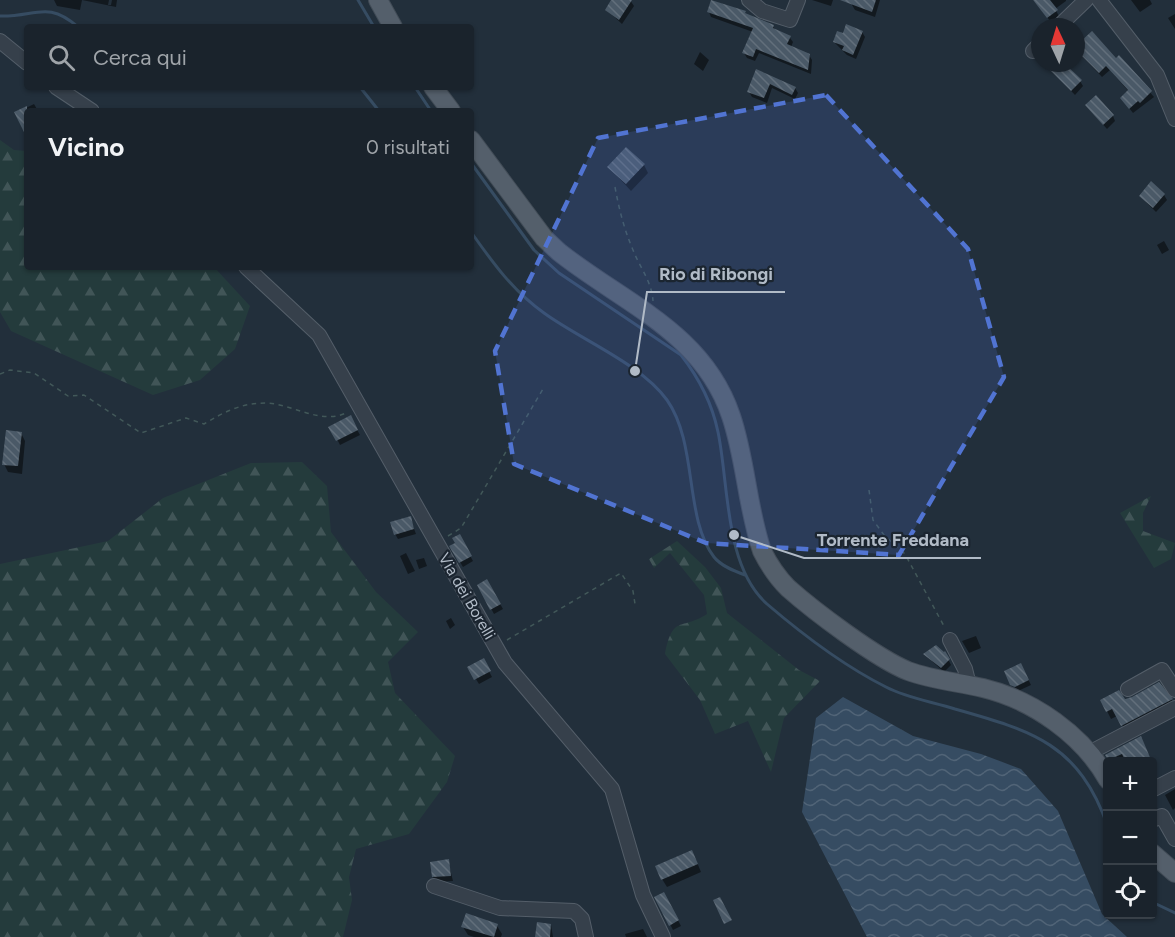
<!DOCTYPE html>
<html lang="it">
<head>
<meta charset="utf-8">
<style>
	body { margin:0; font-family:Figtree,sans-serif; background:#272f38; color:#f1f3f6 }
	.controls { position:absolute; right:18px; bottom:18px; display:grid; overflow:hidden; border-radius:6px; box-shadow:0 2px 4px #0004 }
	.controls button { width:54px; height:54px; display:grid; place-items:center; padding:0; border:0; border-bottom:2px solid #384048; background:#1a232c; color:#f1f3f6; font:30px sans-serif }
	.compass { position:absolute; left:1031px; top:18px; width:54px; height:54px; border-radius:50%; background:#1a232c; box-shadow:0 2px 4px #0004; rotate:356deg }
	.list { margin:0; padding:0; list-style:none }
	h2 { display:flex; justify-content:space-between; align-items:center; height:78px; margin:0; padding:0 24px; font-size:26px }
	h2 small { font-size:20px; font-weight:400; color:#9fa4a9 }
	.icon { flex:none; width:33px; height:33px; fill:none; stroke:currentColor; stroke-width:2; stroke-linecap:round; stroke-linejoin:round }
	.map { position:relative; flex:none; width:1175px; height:937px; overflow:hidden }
	.search { position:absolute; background:#1a232c; box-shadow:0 2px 4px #0004; left:24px; top:24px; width:450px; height:66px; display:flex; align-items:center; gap:15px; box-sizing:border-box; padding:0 21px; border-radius:6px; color:#9fa4a9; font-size:22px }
	.panel { position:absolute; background:#1a232c; box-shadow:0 2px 4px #0004; left:24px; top:108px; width:450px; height:162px; border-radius:6px }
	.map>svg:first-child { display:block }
	.forest { fill:url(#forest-firs) }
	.water { fill:url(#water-waves) }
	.shadow { fill:#0007 }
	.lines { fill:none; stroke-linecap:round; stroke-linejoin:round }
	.stream { stroke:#364c62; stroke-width:3 }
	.building { fill:url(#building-back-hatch) }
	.minor-casing { stroke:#545e69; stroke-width:16 }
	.major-casing { stroke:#424c57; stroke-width:20 }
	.path { stroke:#425859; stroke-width:1.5; stroke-dasharray:4.5 4.5; stroke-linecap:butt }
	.minor { stroke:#36404b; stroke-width:14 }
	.major { stroke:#545f6b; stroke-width:18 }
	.marked { fill:#5174d2; fill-opacity:0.2; stroke:#5174d2; stroke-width:4.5; stroke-dasharray:12 8; stroke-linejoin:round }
	.labels { text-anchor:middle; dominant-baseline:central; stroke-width:4.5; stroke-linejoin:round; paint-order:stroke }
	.street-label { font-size:16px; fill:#b1bbc7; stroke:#1b2530 }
	.leader { fill:none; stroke:#b1bbc7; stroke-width:2 }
	.callout-dot { fill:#b1bbc7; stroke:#1b2530; stroke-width:2 }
	.callout-label { font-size:18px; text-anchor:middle; font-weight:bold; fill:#b1bbc7; stroke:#1b2530; stroke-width:4.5; stroke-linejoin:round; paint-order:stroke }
</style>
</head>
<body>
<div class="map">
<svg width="1175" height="937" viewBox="0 0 1175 937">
	<defs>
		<pattern id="forest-firs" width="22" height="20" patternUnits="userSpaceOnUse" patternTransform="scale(1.5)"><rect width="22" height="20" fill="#243b3c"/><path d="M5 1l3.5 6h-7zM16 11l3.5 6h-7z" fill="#415557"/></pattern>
		<pattern id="water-waves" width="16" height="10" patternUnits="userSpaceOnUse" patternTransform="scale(1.5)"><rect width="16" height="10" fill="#364c62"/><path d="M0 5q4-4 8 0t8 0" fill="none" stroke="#516477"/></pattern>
		<pattern id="building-back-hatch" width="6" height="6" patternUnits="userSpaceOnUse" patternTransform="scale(1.5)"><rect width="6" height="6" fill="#4a5967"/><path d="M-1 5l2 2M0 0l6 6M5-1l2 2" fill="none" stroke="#626f7b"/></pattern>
	</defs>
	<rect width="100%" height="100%" fill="#222f3b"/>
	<!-- forest -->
	<path class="forest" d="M0,140L14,150L27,151V267H214L250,306L235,349L200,380L153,395L11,331L0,312Z
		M302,462L327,486L331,532L376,592L418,632L388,662L395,693L455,756L447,782L409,834L356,849L349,877L352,900L343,937H0V564L108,541L163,498L251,463Z
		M1151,496L1143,513V531L1175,543L1171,559L1154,568L1120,513Z
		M677,541L705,567L721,588L727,613L799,670L820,681L784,718L771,772L748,721L715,734L700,700L665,654C673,614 681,631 707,614L704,595L670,553L654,568L649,559Z"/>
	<!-- water -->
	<path class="water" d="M843,697L913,736L981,754L1021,769L1058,811L1102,914L1127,937H867L802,812L816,718Z"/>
	<!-- shadow -->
	<path class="shadow" d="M54,0H109L108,5H111L112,0H117L116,7L82,0L80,10L57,6Z
		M613,0H630L634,6L622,24L607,10Z
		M812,0H833L831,6Z
		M854,0H880L875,17L855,10L852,5Z
		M1033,0H1066V1L1055,9L1059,16L1051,22Z
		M1150,0L1152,4L1140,12L1131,0Z
		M709,12L773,26L776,31L790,38L793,42L791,47L809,55L812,60L811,74L759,53L755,61L747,58L744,53L753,32L711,17Z
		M1175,14V29L1168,18Z
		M862,32L865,37L856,59L847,55L834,42L844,35Z
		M1080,43L1116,60L1119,57L1154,97L1133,113L1122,99L1129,92L1110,70L1102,77L1084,58L1081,54L1085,50Z
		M700,52L709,60L703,71L694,64Z
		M1051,70L1080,81L1083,86L1075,95Z
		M757,71L795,88L798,93L795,99L772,88L767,103L752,97L749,92Z
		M34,104L38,111H27V133L16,113Z
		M1090,110L1113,116L1115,121L1107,129Z
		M644,165L648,173L631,191L609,167Z
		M1164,195L1167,200L1156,212L1140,196Z
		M1164,241L1169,250L1162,254L1157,245Z
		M350,417L360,435L340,445L331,427Z
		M21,433L25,441L22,474L8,472L4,464Z
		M410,518L416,534L398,539L395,534Z
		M459,536L473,561L463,567L451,547L457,544Z
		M406,553L415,571L408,574L400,556Z
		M424,558L427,566L419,569L416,560Z
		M487,581L503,609L494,614L479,586Z
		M451,618L455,625L450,629L446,621Z
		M976,636L981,648L969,653L962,641Z
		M945,653L951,665L944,672L925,655Z
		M483,660L492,677L479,684L469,668Z
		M1023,669L1031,685L1018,691L1012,684Z
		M1159,684L1175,704L1127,733L1117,716L1111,719L1102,701L1132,698Z
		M1141,738L1152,762H1110L1107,755Z
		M1152,763L1157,772L1152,775Z
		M1175,789V808L1173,810L1165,795Z
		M696,860L701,872L667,887L662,879Z
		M448,861L453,881L436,882L433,877Z
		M664,894L681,926L673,930L656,897Z
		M551,925L553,937H536Z
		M497,926L502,934L501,937H474L468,935L463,927Z
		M643,929L647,937H626L625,934Z"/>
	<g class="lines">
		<!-- stream -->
		<path class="stream" d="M358,0L374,27
			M0,16C36,17 47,0 78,27
			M360,87L379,111
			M415,87L431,111
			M471,163L534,250L559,273L681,355C699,378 712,403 718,432C729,484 724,566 767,604C802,634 844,666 886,687C907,698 933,702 955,709C1033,731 1079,744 1108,827
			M471,232C493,263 513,291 544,313C581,340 640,363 667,400C698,444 684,518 714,557C721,566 734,571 745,575
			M1152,902L1175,913"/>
	</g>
	<!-- building -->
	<path class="building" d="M611,0H632L619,20L605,10Z
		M711,0L746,11L745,13L774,25L773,28L791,36L787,44L810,54L808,70L756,49L753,57L742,53L753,28L707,12Z
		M840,0H876L872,12Z
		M1033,0H1050L1058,10L1047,18Z
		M846,24L863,31L853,55L842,50L844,46L833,42L837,31L843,33Z
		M1092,31L1116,58L1119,55L1152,91L1140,103L1138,101L1129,109L1120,98L1128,90L1106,66L1099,73L1079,53L1084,49L1079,43Z
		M1056,63H1064L1082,80L1071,91L1050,70Z
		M756,69L796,87L792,95L770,84L764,98L747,92Z
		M1096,95L1114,115L1103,125L1085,105Z
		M27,106V138L14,112Z
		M626,147L645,164L626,184L607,167Z
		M1151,181L1165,194L1153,208L1139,196Z
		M351,415L358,430L336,441L328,427Z
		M6,430L22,432L18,466L2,465Z
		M411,516L414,529L394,535L390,522Z
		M460,534L472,556L459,563L449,546L455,543L452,538Z
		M487,579L501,604L490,610L477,585Z
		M936,645L944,652L945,651L950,659L941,668L923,654Z
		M484,658L491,671L474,680L467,667Z
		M1021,663L1029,680L1015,687L1010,685L1004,671Z
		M1159,682L1173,699L1121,726L1112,709L1106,712L1100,700L1119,690L1125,699L1132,697Z
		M1141,736L1152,762H1126L1122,754L1108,760L1105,755Z
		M692,850L698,864L661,880L655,866Z
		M449,859L451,876L432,877L430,862Z
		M664,892L679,920L669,926L654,897Z
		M720,897L732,920L724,924L713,900Z
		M466,913L498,924L494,937L461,927Z
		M537,922L551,924L550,937H535Z"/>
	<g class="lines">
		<defs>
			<path id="minor" d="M749,0L762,11L790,20L798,0
				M1099,0L1157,75L1175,119
				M1058,27L1086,0
				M0,41L27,63
				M1033,51L1040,44
				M56,87L92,111
				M246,267L319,335L505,663L612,789L643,895L663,937
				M950,640L965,669L969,685
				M1128,689L1162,670L1175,690
				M1089,753L1175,708
				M1152,790L1175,778
				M1152,820L1162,816L1175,839
				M434,886L500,908L574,911L582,919L586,937"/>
			<path id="major" d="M378,0L393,27
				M433,87L451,111
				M471,140L544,238L559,252C623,303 703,332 731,416C746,460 747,507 762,551C769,565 777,577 788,588C814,611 876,658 908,671C932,680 958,682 983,688C1033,700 1083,735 1108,780
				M1152,853L1175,873"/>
		</defs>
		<!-- minor casing -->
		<use href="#minor" class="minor-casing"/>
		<!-- major casing -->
		<use href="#major" class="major-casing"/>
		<!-- path -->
		<path class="path" d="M615,187C619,209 624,229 633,250C640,268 652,282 653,301
			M0,374L10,370L34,373L68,396L84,395L141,433L186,418L204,424C224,412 241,403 266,403C293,404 322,426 348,412
			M869,490L873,520L884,535L905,554L945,628
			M448,536L461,528L543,389
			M507,640L621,573L633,591L635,604"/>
		<!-- minor -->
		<use href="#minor" class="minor"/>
		<!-- major -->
		<use href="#major" class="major"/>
	</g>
	<!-- marked area -->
	<path class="marked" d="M826,95L968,249L1004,377L899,555L706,543L514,464L495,351L598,138Z"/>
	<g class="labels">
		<!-- street labels -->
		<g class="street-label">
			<text transform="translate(467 596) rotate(60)">Via dei Borelli</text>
		</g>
	</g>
	<!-- callouts -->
	<path class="leader" d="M635 371L647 292H785M734 535L804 558H981"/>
	<g class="callout-dot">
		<circle cx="635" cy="371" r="6"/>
		<circle cx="734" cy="535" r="6"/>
	</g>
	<g class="callout-label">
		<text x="716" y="280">Rio di Ribongi</text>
		<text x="893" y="546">Torrente Freddana</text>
	</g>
</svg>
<div class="controls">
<button>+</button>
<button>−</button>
<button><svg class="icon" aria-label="locate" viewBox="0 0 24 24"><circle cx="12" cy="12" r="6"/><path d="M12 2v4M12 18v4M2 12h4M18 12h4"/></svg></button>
</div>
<svg class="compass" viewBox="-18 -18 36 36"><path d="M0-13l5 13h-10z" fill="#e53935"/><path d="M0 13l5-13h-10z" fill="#9fa4a9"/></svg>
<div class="search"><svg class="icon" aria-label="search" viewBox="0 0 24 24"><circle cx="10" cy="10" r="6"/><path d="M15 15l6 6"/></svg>Cerca qui</div>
<section class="panel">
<h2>Vicino<small>0 risultati</small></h2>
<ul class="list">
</ul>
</section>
</div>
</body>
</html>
